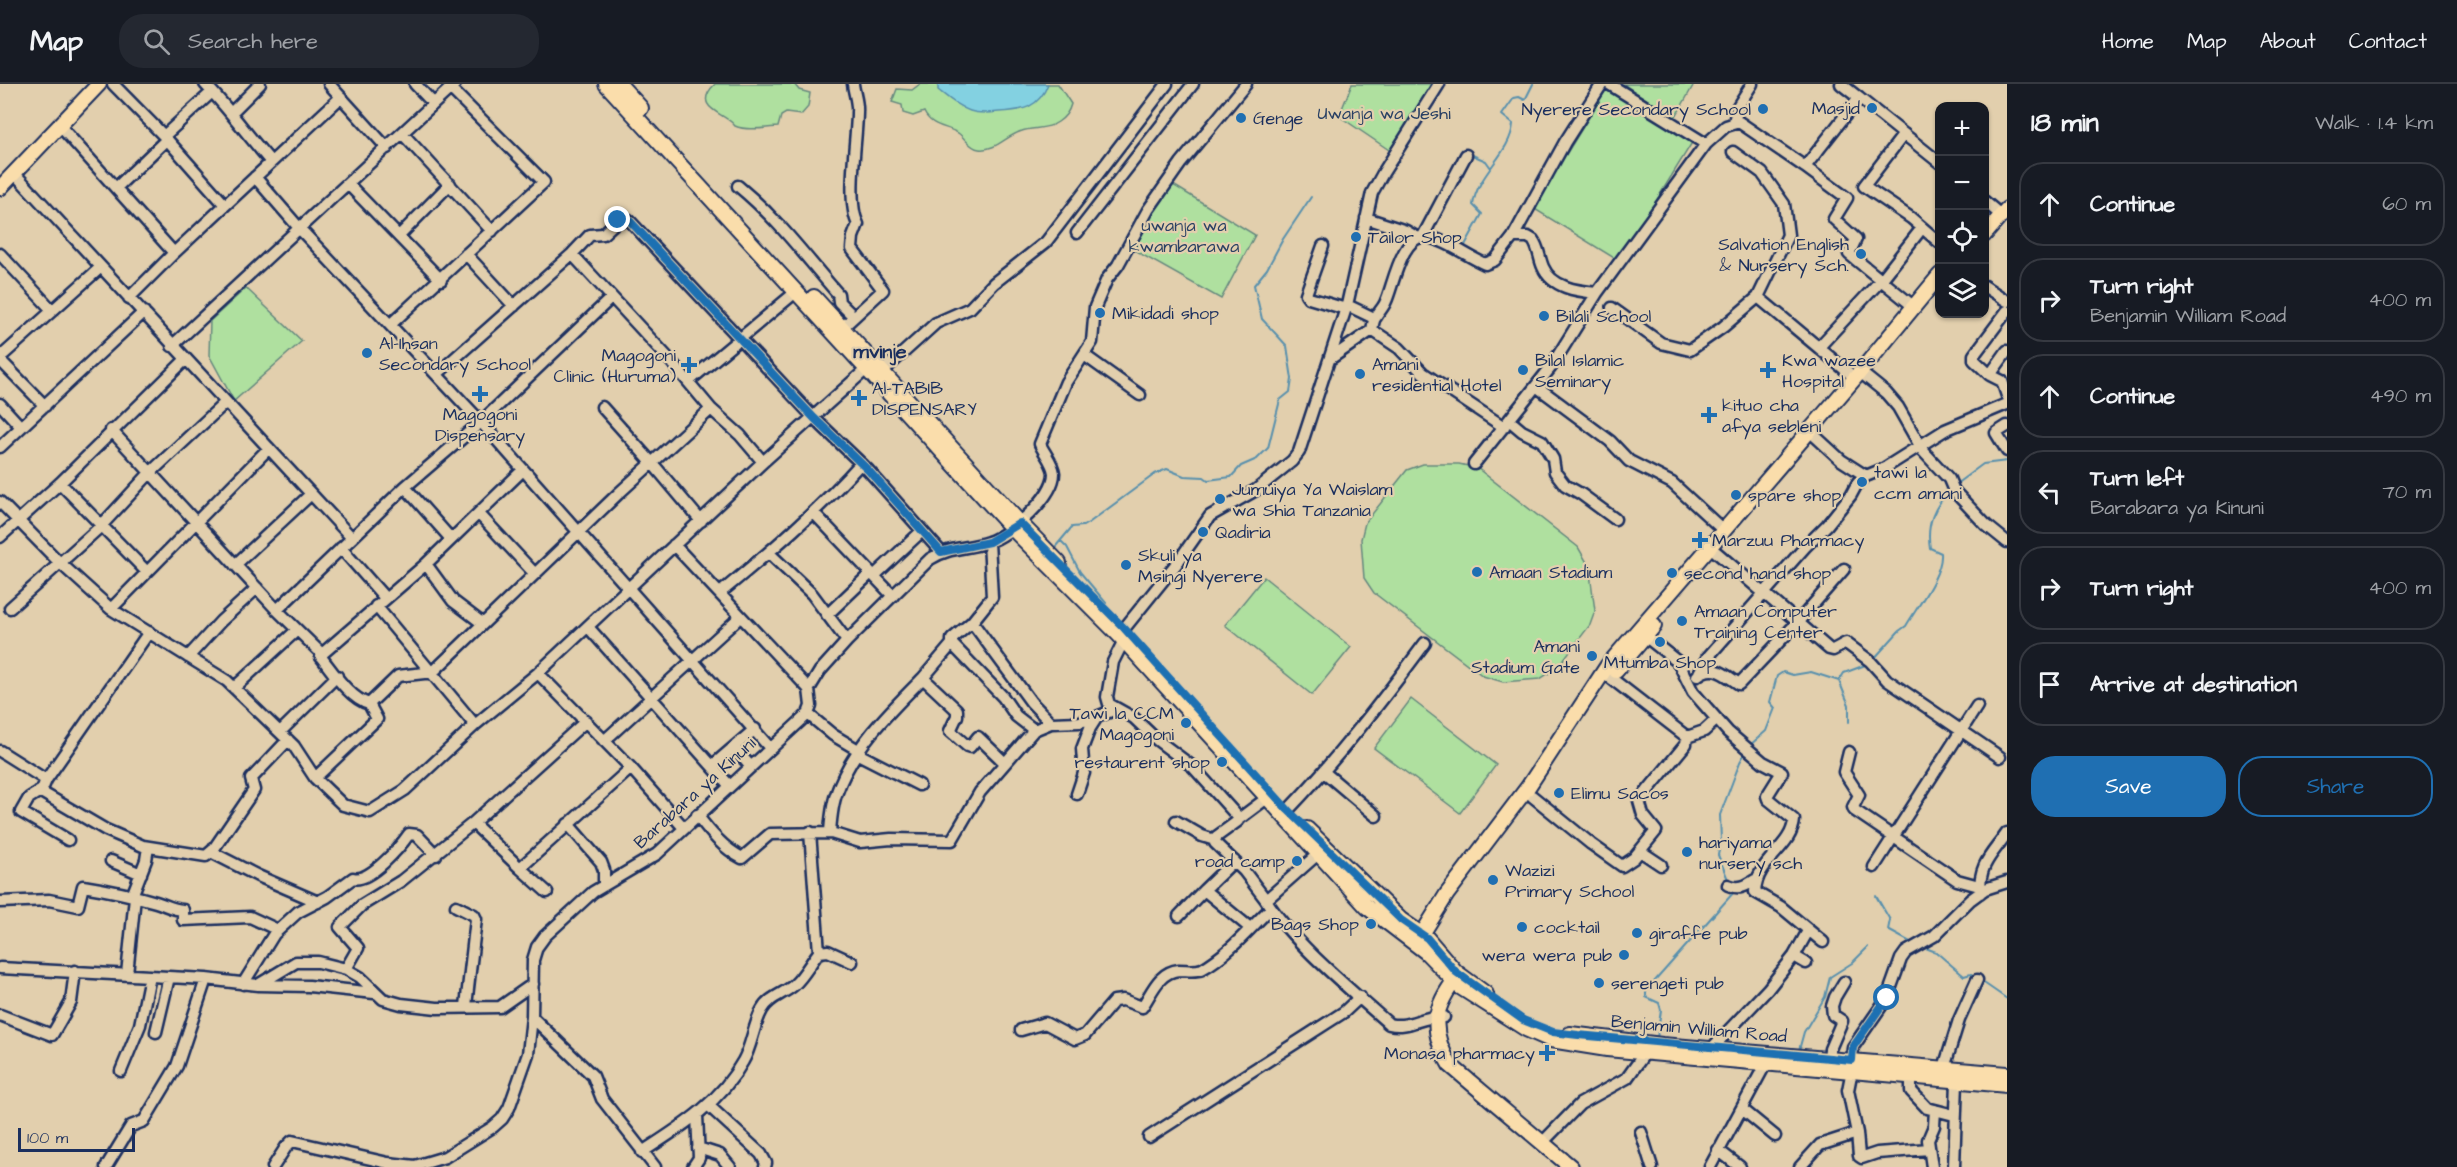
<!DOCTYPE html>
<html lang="en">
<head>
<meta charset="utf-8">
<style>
	body { margin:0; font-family:"Architects Daughter",sans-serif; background:#242831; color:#f1f3f6 }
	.controls { position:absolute; right:18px; top:18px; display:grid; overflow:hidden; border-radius:12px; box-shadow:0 2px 4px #0004 }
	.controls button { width:54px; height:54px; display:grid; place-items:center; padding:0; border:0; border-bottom:2px solid #363941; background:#171b24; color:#f1f3f6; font:30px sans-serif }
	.scale { position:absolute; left:18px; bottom:15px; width:117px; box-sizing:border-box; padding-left:6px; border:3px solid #1b2f5e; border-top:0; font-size:16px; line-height:21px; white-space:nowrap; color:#1b2f5e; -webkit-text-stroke:4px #e2cfad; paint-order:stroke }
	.stop { position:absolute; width:18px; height:18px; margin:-14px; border:4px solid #1f6fb2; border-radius:50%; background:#fff }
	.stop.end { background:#1f6fb2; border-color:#fff; box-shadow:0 2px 6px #0008 }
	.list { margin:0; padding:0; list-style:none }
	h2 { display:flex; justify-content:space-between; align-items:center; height:78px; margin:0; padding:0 24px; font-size:26px }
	h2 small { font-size:20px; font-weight:400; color:#9ea1a6 }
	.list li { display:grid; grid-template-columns:39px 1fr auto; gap:18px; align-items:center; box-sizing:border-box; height:84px; margin:0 12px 12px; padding:0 12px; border:2px solid #363941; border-radius:24px }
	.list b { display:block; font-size:22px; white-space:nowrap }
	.list p { margin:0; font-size:20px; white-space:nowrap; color:#9ea1a6 }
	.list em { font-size:20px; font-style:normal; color:#9ea1a6 }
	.actions { display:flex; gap:12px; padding:18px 24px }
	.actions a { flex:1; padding:14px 0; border:2px solid #1f6fb2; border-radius:24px; text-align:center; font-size:21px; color:#1f6fb2 }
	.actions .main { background:#1f6fb2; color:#fff }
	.icon { flex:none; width:33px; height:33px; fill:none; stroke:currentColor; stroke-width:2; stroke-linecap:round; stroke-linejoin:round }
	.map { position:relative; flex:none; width:2007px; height:1083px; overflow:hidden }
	header { display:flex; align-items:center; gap:36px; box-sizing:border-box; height:84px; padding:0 30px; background:#171b24; border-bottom:2px solid #363941 }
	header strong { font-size:28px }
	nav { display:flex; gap:33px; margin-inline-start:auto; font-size:21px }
	.search { width:420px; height:54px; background:#242831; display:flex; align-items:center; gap:15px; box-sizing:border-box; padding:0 21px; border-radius:24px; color:#9ea1a6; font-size:22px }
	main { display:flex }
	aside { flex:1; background:#171b24 }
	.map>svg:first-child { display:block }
	.green { fill:#afe09f; stroke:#65887e; stroke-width:1.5 }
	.water { fill:#83d1e1; stroke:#5990ad; stroke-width:1.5 }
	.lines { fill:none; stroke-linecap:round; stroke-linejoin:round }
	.stream { stroke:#5990ad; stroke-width:2 }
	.minor-casing { stroke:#1b2f5e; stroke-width:15 }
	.major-casing { stroke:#1b2f5e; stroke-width:18 }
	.minor { stroke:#e2cfad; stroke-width:10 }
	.major { stroke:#faddab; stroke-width:14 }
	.route { stroke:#1f6fb2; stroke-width:8 }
	.poi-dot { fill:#1f6fb2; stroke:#e2cfad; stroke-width:2 }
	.labels { text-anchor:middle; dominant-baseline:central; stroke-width:4.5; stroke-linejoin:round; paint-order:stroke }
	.poi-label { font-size:18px; fill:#1b2f5e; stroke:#e2cfad; text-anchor:start }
	.park-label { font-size:18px; fill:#2a4164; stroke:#e2cfad }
	.street-label { font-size:18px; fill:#1b2f5e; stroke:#e2cfad }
	.neighbourhood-label { font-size:20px; font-weight:bold; fill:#1b2f5e; stroke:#e2cfad }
</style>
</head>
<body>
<header>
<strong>Map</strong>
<div class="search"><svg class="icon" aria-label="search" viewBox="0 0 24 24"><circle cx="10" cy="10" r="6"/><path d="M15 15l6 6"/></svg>Search here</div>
<nav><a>Home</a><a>Map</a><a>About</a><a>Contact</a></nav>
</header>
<main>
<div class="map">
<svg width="2007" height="1083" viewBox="0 0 2007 1083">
	<rect width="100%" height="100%" fill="#e2cfad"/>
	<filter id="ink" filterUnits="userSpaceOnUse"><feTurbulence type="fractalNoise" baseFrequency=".0167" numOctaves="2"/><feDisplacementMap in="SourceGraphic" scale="12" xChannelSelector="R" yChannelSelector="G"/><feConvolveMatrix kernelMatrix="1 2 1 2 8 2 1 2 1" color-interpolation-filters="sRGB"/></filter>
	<g filter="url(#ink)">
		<!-- green -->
		<path class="green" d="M715,0H794L799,6L810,9L808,23L801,31L786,29L781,32L778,43C765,44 746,47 735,42C727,29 690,25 715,0Z
			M920,0H1058L1071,20C1069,28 1064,34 1058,38C1047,46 1033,43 1022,47C1007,51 996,67 979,65C970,64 965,54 958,49C946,42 931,43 924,28L913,32L903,29L902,21L892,18L897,5L912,6Z
			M1352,0H1438L1392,68L1339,32Z
			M1623,0H1694L1675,34Z
			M1607,4L1693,57L1619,177L1533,124Z
			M1170,99L1255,151L1221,215L1132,165Z
			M246,204L302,257L234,317L209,271L210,237Z
			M1423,380H1459L1477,384L1578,463L1589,482L1595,527L1590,541L1557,584L1540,595L1503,598L1483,592L1374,509L1364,494L1361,455L1365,439L1407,386Z
			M1264,493L1351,563L1312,611L1225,541Z
			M1411,615L1496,681L1460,729L1374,664Z"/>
		<!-- water -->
		<path class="water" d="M938,0H1048C1039,24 1022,27 999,28C990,29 979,30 970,27C958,23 948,14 938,6Z"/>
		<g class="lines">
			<!-- stream -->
			<path class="stream" d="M1470,70L1486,77L1491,84
				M1464,163L1482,130L1473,121C1477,90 1511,69 1513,40L1502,31L1514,14L1519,13L1525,16L1533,0
				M1956,400L1983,380L2007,377
				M1061,457L1067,463L1080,488L1106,519
				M1056,462L1072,443L1083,442L1090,438L1155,390L1167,385L1184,392L1204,393L1208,396L1231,393L1241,382L1257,375L1268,364L1280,316L1290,308L1292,295L1287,262L1262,235L1254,201L1267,185L1283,155L1311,113
				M1873,576L1899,547L1906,542C1917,523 1943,490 1941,469L1930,464C1926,440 1934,423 1950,406
				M1849,638V621L1839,597L1844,589L1868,580
				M1749,662L1766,647L1775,624L1770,618L1777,592L1783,588L1793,591L1811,588L1839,597
				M1729,798L1718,771L1721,757L1720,731L1740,678L1746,667
				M1876,812L1890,836L1888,846L1912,859
				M1923,863L1936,868L1964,892L1971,890L1975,892
				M1981,897L2007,915
				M1657,954L1661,926L1659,919L1646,913V907L1734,808
				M1799,966L1804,948L1825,913L1830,893L1852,879L1868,863"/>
			<defs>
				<path id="minor" d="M113,0L164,52L225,121
					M205,0C229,25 248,52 271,78
					M329,0L387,64
					M415,0L433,19
					M1609,0L1706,60
					M1841,0L1859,14
					M232,28L260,0
					M1734,38L1738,22L1752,0
					M60,42L174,169
					M402,49L492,147
					M1904,50L1864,102L1911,134L1940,159
					M164,52L212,8
					M15,90L352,454
					M255,93L300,145L481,338L770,664
					M348,100L441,196
					M738,102C779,136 804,171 838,210L839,218L854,233
					M116,104L167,55
					M1984,117L1996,127
					M1366,134L1406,147L1418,154
					M1077,149L1193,0
					M399,152L450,100
					M1423,152L1466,71
					M1513,153H1528L1533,156C1539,164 1539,174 1543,183C1552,204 1577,207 1597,209
					M1323,162L1306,210L1309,214L1346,225
					M0,170L52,226
					M466,170L514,222
					M572,170L670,276L711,325L740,351L763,378
					M1984,202L2007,217
					M1758,213L1855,294
					M129,214L174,169L341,13
					M1347,221L1374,234
					M1913,222L1849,170L1856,155L1834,135L1847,114L1805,83L1859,14L1940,79
					M1612,224L1661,259L1690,266L1723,243L1758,213L1788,151L1784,120L1762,89L1733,68
					M391,240L544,98L450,4
					M843,243L883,206L852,165L853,153L858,140C846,118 857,55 857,28C858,19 854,9 853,0
					M1372,246C1373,242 1373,236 1376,233C1379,227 1384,223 1386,217C1393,202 1402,150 1425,153C1446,155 1466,172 1485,180L1495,176L1513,153L1565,58L1602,0
					M172,262L455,0
					M1819,263L1882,195L1922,144
					M2007,267L1990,291L2002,297L2007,312
					M4,270L101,183
					M1084,271L1140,311
					M1330,275L1372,246L1399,264L1423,289L1504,343
					M0,276L45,322
					M883,287L936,239L970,224L994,199L1046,158L1167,0
					M437,290L572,170L590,151L603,150L618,136H629L814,334L868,386L941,468
					M1990,291L1974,276V271L2007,227
					M1865,292L1886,309L1898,323L1923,367L1949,395L1954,407L1986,441L2007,458
					M689,297L797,207
					M1536,302L1610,357L1629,377L1672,399L1723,446
					M0,320L21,343
					M602,323L653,380L701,437
					M1509,336L1522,347L1542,357L1553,375L1555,388L1565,401L1581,410L1615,435
					M2007,342L1996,349L2007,367
					M111,346L277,526L322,570L321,573C333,588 350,615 369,620L398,592L433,588L618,410L711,325
					M1815,352L1841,376L1866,392L1883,385L1945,346L2007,320
					M0,363L144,228
					M1474,380L1551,283L1597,209L1706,60L1726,42L1739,38L1805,83
					M60,399L146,487
					M405,403L451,455
					M0,418L59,478L111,525L227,597L294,662L315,694L343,721L370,728L405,706L475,641L538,589L763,378L872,280
					M814,429L893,512
					M479,430L535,490
					M0,453L60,399L185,276
					M989,458L992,513L972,538L952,555V560L923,594L957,626V632L950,647L967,662L970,663L978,653L1005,679
					M674,461L809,605
					M341,464L385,514
					M1716,468L1829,565L1833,566L1846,559L1870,577L1887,596L2000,673
					M769,469L812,510L847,557
					M426,480L453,517L482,539
					M235,481L311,410
					M874,492L922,447
					M720,509C770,468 818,427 861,379
					M376,522L475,641
					M10,524L100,443L149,390L226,318
					M111,525L269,364
					M277,526L405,403L481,338L611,214
					M827,531L871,489
					M972,538L1031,618L1051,639
					M588,543L729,701
					M1119,551L1177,479L1210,432L1256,406L1292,377L1299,368L1347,221L1372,109L1383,89L1439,0
					M1645,552L1678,578L1693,608L1728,648L1763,678L1782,688L1767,712L1768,715L1794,736C1792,764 1756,776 1755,808L1781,823L1823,858
					M1123,558L1113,578L1107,613L1109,620L1134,634L1157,656L1193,683L1238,733V737L1216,753L1215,759L1244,787L1266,816
					M952,560L1003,613L1016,632L1034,646
					M322,570L426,480L523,386
					M188,573L221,537L257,504
					M1603,588L1687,653L1704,647L1717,635
					M538,589L631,684L684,744
					M1699,589L1707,574L1805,463L1827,441L1851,411L1858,398L1866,392
					M1697,592C1713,578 1725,591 1739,600L1797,539L1844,485
					M234,604L297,546
					M808,630L833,651L860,667
					M586,637L473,739L520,784L631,684
					M280,648L337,592
					M604,657L740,533
					M734,663L750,682
					M0,667L46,696L41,708L106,746L143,762L206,772L213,766L254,706L251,695L288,656
					M1849,668L1844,688L1859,711L1853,723L1854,726L1957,796L1979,802
					M858,670L919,701
					M712,682L755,645
					M1324,688L1376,732
					M315,694L377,635L369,620
					M46,696L149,548
					M40,707L29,714L21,728L68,756
					M1077,710L1084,689L1082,665L1090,644L1097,633L1116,625
					M1532,712L1591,760L1622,782L1634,774L1656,747L1643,731L1639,717L1686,660L1687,653
					M1288,726C1338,674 1382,617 1425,559
					M697,731C710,748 723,764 742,774L770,750L831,749L860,758L891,755L952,756L980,708L1034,646L1051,639L1080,638L1097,633
					M1239,735L1267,714
					M1176,737L1202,752L1215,756
					M568,740L601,778L604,786V801
					M830,748C831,735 832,720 837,708C853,663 890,627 923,594
					M1640,767L1661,781
					M211,768L258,792L318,818
					M1318,770L1266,816C1292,858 1351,906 1389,940C1410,945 1422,931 1444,933
					M111,777L141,790
					M1874,783L1977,622
					M520,784L547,808
					M1728,801C1739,806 1746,802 1755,796
					M1204,806L1234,777
					M1980,809C1979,779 1992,771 2007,749
					M132,812L146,776L148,763
					M0,818L49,816L78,822L83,802C108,806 132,811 156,818C166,821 173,826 183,826V836L250,833L278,846
					M456,822L474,831L476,835L466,922
					M1179,832L1204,806L1250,844
					M819,868L828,867L852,878
					M1794,872L1806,879
					M0,884L206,895L258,901L296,878H318L346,885L360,893L383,915L401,920L437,924L500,923L533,900
					M346,885L358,864L340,843L362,821L401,797L473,739
					M127,890L135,813
					M243,900L274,850L298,828L327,813L353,794C369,799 400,763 409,750L417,751L436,771
					M258,901L309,902L374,909
					M0,931L52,951L71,918L75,887
					M532,933L593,992L602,1015L655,1083
					M1021,946L1045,939L1075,955L1085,951L1114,917L1123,916L1142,923C1152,909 1158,888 1179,886C1187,886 1195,888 1202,885C1229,870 1249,845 1271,824
					M156,948L169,893
					M1713,963L1768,905L1794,872L1808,847
					M1829,974L1830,965L1842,937L1833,931L1832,922L1835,913L1844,898
					M1852,976L1853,963L1887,914L1901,875L1906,868L1934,852L1970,816L1985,805L2007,798
					M1944,984L1959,936L1977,896
					M1852,986L1848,1006L1857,1049L1859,1072L1862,1074L1877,1069L1929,1065
					M121,987L140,941L150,892
					M1911,993V1007L1927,1024L1954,1031
					M709,1022L761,1070L766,1079L765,1083
					M1742,1025L1775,1052
					M1641,1048L1652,1083
					M1149,1053L1344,928L1360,913
					M1542,1059L1580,1020L1627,994L1645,969
					M698,1064L720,1071L730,1083
					M1718,1066L1740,1083
					M642,1068C681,1043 720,1019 743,977C752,962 753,942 762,926C769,913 784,910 794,901C804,892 811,878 819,868L810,748
					M106,1083L131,1042L144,1037L177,982L206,895
					M273,1083L286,1063L292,1057L388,1079L415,1082L445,1073L493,1043L502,1035L509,1024L528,970L532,933L533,876L537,863L545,852L593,808L657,770L808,630L811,622L809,605L820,587L847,557L930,475C948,463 968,465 988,458C1009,452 1054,413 1054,389C1053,379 1044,369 1040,360L1066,298L1092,258L1095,223L1107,195L1118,181L1148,126L1181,79L1246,0
					M693,1083L699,1074L697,1031
					M1710,1083L1766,979
					M1800,1083L1820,1061L1857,1049
					M1932,1083L1928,1056L1934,1042L1935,1026
					M1954,1083L1957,997"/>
				<path id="major" d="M606,0L1012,444L1119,551L1367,823L1426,868L1460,903L1526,945L1551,956L1607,965L2007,1001
					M619,0L641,24
					M0,104L99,0
					M1984,151L2007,125
					M814,213L1020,439L1059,479
					M1616,587L1654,542
					M1307,745L1401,836L1427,854L1456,888L1486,910
					M1419,855L1447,810L1528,703L1608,581L1855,294L1940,191
					M1458,892C1433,923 1429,946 1450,981L1571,1083
					M1570,950L1662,961L2007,990"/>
			</defs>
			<!-- minor casing -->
			<use href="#minor" class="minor-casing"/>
			<!-- major casing -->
			<use href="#major" class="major-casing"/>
			<!-- minor -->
			<use href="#minor" class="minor"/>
			<!-- major -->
			<use href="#major" class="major"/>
		</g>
	</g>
	<g class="lines" filter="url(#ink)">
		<!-- route -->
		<path class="route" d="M618,136H629L814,334L868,386L941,468L989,458L1020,439L1124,544L1288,726L1401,836L1427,854L1456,888L1523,936L1553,948L1578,951L1852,976L1853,963L1887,914"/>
	</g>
	<!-- markers -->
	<g class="poi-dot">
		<circle cx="1872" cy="24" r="6"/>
		<circle cx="1763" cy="25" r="6"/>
		<circle cx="1241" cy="34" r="6"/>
		<circle cx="1356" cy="153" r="6"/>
		<circle cx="1861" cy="170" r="6"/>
		<circle cx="1100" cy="229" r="6"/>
		<circle cx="1544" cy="232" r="6"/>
		<circle cx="367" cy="269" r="6"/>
		<path d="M686 272h6v6h6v6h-6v6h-6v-6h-6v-6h6z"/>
		<circle cx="1523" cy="286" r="6"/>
		<path d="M1765 277h6v6h6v6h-6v6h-6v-6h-6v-6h6z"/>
		<circle cx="1360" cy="290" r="6"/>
		<path d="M477 301h6v6h6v6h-6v6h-6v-6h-6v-6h6z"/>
		<path d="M856 305h6v6h6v6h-6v6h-6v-6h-6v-6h6z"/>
		<path d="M1706 322h6v6h6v6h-6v6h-6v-6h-6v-6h6z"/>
		<circle cx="1862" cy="398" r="6"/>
		<circle cx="1736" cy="411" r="6"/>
		<circle cx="1220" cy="415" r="6"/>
		<circle cx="1203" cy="448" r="6"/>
		<path d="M1697 447h6v6h6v6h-6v6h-6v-6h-6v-6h6z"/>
		<circle cx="1126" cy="481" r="6"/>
		<circle cx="1477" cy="488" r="6"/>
		<circle cx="1672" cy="489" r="6"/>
		<circle cx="1682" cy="537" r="6"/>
		<circle cx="1660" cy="558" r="6"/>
		<circle cx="1592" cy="572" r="6"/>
		<circle cx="1186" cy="639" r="6"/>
		<circle cx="1222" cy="678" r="6"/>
		<circle cx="1559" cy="709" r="6"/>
		<circle cx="1687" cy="768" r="6"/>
		<circle cx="1297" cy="777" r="6"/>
		<circle cx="1493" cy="796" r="6"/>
		<circle cx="1371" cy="840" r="6"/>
		<circle cx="1522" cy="843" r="6"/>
		<circle cx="1637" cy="849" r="6"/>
		<circle cx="1624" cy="871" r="6"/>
		<circle cx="1599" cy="899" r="6"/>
		<path d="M1544 960h6v6h6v6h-6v6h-6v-6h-6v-6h6z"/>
	</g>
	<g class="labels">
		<!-- poi labels -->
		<g class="poi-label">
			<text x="1860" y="24" text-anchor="end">Masjid</text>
			<text x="1751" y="25" text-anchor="end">Nyerere Secondary School</text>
			<text x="1253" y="34">Genge</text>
			<text x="1368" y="153">Tailor Shop</text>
			<text x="1849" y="160" text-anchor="end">Salvation English<tspan x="1849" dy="21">&amp; Nursery Sch.</tspan></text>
			<text x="1112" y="229">Mikidadi shop</text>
			<text x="1556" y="232">Bilali School</text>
			<text x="379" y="259">Al-Ihsan<tspan x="379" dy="21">Secondary School</tspan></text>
			<text x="676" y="271" text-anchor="end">Magogoni<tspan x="676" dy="21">Clinic (Huruma)</tspan></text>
			<text x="1535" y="276">Bilal Islamic<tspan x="1535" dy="21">Seminary</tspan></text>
			<text x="1782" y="276">Kwa wazee<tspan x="1782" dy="21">Hospital</tspan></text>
			<text x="1372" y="280">Amani<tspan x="1372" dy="21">residential Hotel</tspan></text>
			<text x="872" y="304">Al-TABIB<tspan x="872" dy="21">DISPENSARY</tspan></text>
			<text x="1722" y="321">kituo cha<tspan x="1722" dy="21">afya sebleni</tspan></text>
			<text x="480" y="330" text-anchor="middle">Magogoni<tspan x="480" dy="21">Dispensary</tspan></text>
			<text x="1874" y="388">tawi la<tspan x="1874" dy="21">ccm amani</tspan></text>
			<text x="1232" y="405">Jumuiya Ya Waislam<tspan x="1232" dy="21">wa Shia Tanzania</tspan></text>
			<text x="1748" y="411">spare shop</text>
			<text x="1215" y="448">Qadiria</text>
			<text x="1712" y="456">Marzuu Pharmacy</text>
			<text x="1138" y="471">Skuli ya<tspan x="1138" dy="21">Msingi Nyerere</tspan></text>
			<text x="1489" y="488">Amaan Stadium</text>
			<text x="1684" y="489">second hand shop</text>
			<text x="1694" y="527">Amaan Computer<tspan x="1694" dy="21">Training Center</tspan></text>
			<text x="1580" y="562" text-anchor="end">Amani<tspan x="1580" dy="21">Stadium Gate</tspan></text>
			<text x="1660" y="578" text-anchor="middle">Mtumba Shop</text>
			<text x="1174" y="629" text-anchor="end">Tawi la CCM<tspan x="1174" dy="21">Magogoni</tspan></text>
			<text x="1210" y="678" text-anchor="end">restaurent shop</text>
			<text x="1571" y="709">Elimu Sacos</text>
			<text x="1699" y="758">hariyama<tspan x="1699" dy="21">nursery sch</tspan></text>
			<text x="1285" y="777" text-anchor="end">road camp</text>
			<text x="1505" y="786">Wazizi<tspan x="1505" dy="21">Primary School</tspan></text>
			<text x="1359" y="840" text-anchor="end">Bags Shop</text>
			<text x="1534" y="843">cocktail</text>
			<text x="1649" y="849">giraffe pub</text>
			<text x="1612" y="871" text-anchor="end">wera wera pub</text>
			<text x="1611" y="899">serengeti pub</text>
			<text x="1535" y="969" text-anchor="end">Monasa pharmacy</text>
		</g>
		<!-- park labels -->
		<g class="park-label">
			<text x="1384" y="29">Uwanja wa Jeshi</text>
			<text x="1184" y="141">uwanja wa<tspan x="1184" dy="21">kwambarawa</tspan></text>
		</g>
		<!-- street labels -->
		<g class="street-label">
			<text transform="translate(695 709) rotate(-42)">Barabara ya Kinuni</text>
			<text transform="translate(1699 945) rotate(5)">Benjamin William Road</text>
		</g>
		<!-- neighbourhood labels -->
		<g class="neighbourhood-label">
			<text x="880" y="268">mvinje</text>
		</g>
	</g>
</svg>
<div class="controls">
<button>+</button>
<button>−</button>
<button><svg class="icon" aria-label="locate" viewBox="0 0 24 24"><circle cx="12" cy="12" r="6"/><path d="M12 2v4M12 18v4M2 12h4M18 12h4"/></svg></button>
<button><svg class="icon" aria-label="layers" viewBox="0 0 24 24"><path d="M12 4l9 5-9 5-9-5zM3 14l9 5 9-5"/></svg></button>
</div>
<div class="scale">100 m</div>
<div class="stop" style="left:1887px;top:914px"></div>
<div class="stop end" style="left:618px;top:136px"></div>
</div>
<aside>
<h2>18 min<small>Walk · 1.4 km</small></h2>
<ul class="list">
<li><svg class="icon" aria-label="ahead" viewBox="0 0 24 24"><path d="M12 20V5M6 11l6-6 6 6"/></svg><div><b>Continue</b></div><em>60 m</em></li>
<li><svg class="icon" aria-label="right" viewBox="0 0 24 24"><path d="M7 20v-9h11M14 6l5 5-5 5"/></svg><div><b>Turn right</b><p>Benjamin William Road</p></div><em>400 m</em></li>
<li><svg class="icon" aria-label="ahead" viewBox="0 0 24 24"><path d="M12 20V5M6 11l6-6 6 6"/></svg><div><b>Continue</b></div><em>490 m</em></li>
<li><svg class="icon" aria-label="left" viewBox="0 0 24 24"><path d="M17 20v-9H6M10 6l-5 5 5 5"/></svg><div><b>Turn left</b><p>Barabara ya Kinuni</p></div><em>70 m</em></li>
<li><svg class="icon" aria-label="right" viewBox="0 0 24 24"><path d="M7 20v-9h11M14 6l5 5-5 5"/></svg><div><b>Turn right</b></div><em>400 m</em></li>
<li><svg class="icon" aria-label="arrive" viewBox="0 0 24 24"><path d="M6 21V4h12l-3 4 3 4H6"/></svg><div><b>Arrive at destination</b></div></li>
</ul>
<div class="actions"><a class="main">Save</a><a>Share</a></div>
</aside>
</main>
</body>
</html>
